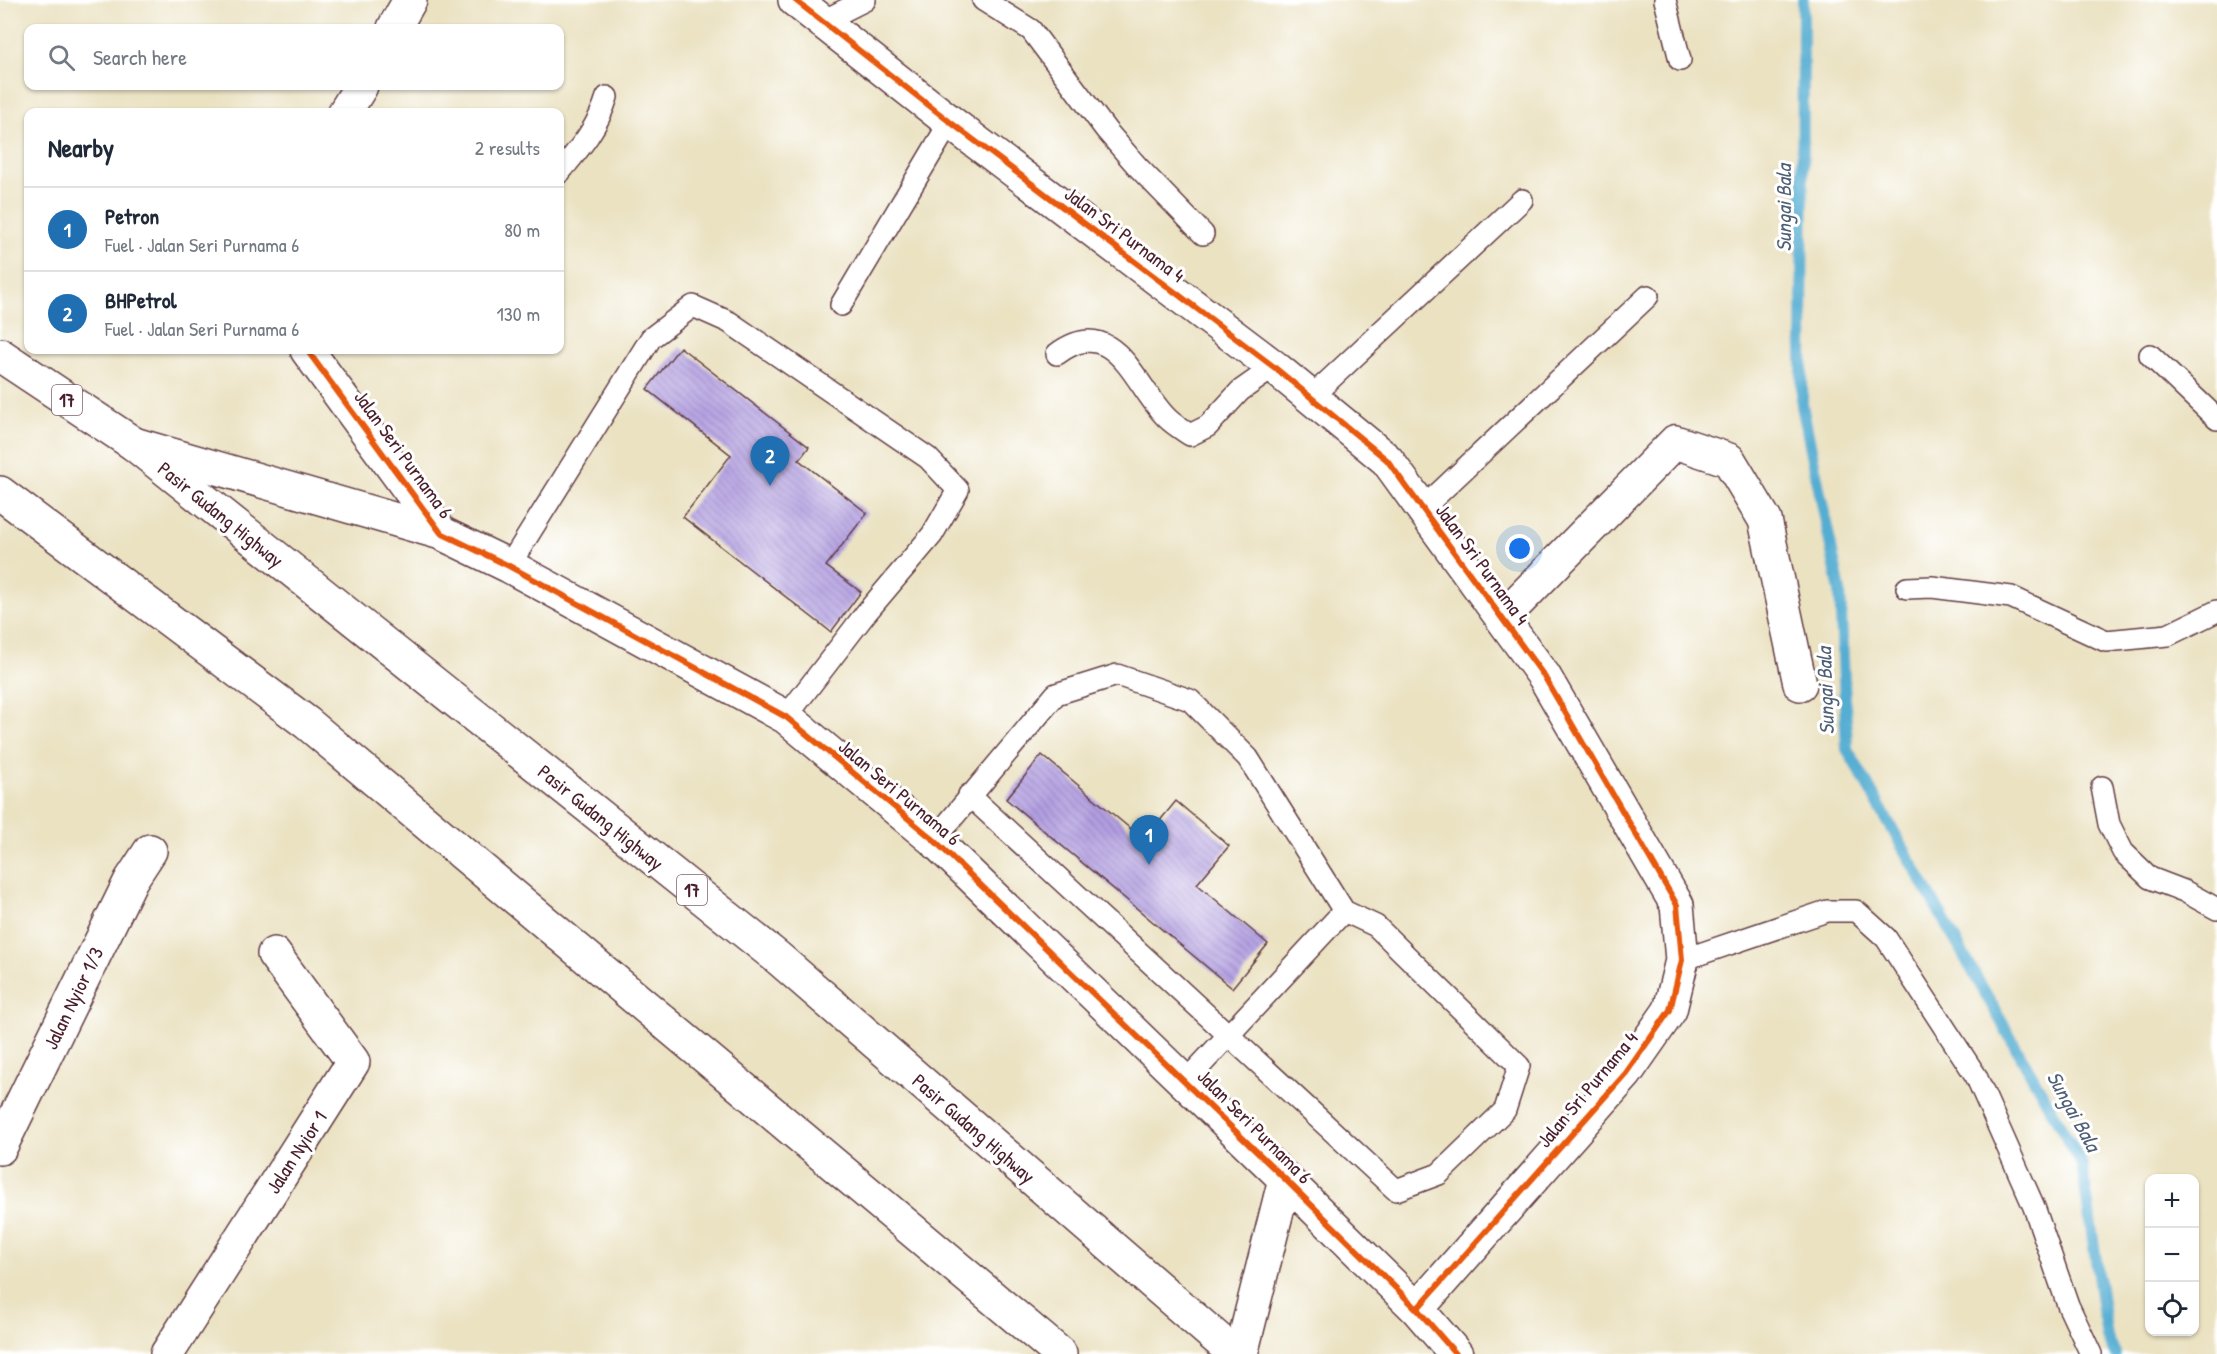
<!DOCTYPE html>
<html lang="en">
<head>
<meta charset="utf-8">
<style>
	body { margin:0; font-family:"Patrick Hand",sans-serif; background:#f6f6f7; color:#1f2937 }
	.controls { position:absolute; right:18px; bottom:18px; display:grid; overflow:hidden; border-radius:12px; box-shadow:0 2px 4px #0004 }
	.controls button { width:54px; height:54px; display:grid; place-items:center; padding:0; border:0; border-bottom:2px solid #e0e1e3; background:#fff; color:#1f2937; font:30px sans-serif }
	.you { position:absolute; left:1520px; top:549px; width:21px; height:21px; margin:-15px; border:4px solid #fff; border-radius:50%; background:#1a73e8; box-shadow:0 0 0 9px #1a73e833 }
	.badge { display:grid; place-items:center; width:39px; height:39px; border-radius:50%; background:#1f6fb2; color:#fff; font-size:20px; font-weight:700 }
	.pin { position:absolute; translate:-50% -50px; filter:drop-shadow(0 2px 3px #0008) }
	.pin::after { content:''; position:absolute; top:32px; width:21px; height:18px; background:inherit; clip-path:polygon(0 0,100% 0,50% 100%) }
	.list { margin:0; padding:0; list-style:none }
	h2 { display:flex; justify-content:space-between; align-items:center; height:78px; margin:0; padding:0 24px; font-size:26px }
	h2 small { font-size:20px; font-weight:400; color:#747a83 }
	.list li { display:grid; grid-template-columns:39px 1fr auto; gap:18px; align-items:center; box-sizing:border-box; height:84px; padding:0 24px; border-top:2px solid #e0e1e3 }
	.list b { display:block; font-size:22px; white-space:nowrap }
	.list p { margin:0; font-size:20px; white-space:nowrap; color:#747a83 }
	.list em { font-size:20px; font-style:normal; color:#747a83 }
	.icon { flex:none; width:33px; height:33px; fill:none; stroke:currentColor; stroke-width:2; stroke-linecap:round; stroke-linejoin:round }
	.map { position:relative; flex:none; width:2217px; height:1354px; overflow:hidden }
	.search { position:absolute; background:#fff; box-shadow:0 2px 4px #0004; left:24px; top:24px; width:540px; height:66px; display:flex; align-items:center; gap:15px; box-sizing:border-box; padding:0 21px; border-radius:12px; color:#747a83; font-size:22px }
	.panel { position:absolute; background:#fff; box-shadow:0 2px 4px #0004; left:24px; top:108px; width:540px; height:246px; border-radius:12px }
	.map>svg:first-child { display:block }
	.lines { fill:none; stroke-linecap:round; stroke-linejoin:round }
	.stream { stroke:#54add2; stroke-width:12 }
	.building { fill:url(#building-back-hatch) }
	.lane-casing { stroke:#623c42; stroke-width:24 }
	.street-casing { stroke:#623c42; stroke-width:36 }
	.highway-casing { stroke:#623c42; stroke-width:36 }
	.lane { stroke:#fff; stroke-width:21 }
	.street { stroke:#fff; stroke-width:33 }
	.highway { stroke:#fff; stroke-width:33 }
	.cycleway-casing { stroke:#fff; stroke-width:10 }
	.cycleway { stroke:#e8590c; stroke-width:6 }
	.labels { text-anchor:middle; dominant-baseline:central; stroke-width:6; stroke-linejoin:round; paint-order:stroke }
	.shield { fill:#fff; stroke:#80626b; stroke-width:1.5 }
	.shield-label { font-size:18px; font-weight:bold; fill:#4a1f2b }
	.street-label { font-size:20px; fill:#4a1f2b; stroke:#fff }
	.water-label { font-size:21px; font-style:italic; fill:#4e5f76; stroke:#fff }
</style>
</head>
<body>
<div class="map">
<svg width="2217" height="1354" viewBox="0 0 2217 1354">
	<defs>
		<pattern id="building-back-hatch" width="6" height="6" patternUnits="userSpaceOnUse" patternTransform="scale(1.5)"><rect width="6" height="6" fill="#b29fe2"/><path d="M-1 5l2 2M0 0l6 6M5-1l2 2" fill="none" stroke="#9381b7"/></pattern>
	</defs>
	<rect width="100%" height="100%" fill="#fff"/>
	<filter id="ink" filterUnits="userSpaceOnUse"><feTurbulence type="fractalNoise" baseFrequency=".0167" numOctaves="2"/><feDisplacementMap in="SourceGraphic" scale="12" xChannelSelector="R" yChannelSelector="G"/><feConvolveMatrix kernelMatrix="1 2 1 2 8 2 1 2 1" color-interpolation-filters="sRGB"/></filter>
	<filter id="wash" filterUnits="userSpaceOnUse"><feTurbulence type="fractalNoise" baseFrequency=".008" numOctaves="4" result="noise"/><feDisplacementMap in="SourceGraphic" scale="24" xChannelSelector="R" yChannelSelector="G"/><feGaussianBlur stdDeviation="1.35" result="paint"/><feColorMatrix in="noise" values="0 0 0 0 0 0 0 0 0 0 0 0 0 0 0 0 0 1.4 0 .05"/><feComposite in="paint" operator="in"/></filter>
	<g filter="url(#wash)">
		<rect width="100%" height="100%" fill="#ebe2c2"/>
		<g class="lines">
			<!-- stream -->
			<path class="stream" d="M1803,0L1802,405L1840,591L1847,749L2082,1164L2107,1337L2115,1354"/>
		</g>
		<g id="blocks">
			<!-- building -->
			<path class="building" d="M680,347L809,447L799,460L867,513L826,566L861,592L831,632L683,517L731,455L647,389Z
				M1042,755L1144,840L1176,801L1229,846L1197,884L1268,944L1232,988L1006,799Z"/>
		</g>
	</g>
	<g filter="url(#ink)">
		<use href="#blocks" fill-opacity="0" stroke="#623c42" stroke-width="1.5"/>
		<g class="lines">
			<defs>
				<path id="lane" d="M983,0L1031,30L1106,130L1137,166L1203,234
					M1665,0L1680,60
					M823,21L865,0
					M560,172C580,148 598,127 607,97
					M841,305L950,122
					M1057,354C1115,311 1135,387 1167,418C1174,425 1183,430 1190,435L1208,426L1240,391L1274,367
					M2150,355L2217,419
					M1311,397L1522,200
					M1423,508L1648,296
					M509,566L651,338L693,306L729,322L928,458L958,490L932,535L866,613L786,717
					M1907,588L1932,587L2011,597L2106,641L2168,635L2217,611
					M2102,787L2109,824L2123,852L2150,878L2184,891L2217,909
					M969,795L1396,1190L1439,1174L1505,1110L1519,1066L1376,926L1344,911L1186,1081
					M934,840L1056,694L1117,675L1190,700L1248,758L1344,911
					M1682,960L1827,911H1856L1886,938L1976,1076L2034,1207L2068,1305L2091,1354"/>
				<path id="street" d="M795,0L950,122L1274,367L1387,460L1544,676L1677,905L1682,960L1670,1010L1626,1073L1417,1309
					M394,28L410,0
					M345,112L361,86
					M307,350L441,533L509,566L786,717L934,840L1285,1179L1417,1309L1456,1354
					M134,444L441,533
					M1502,618L1675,442L1729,460L1765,520L1800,684
					M0,1148L131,880L150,851
					M167,1354L353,1062L274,954
					M1241,1354L1285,1179"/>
				<path id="highway" d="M0,355L134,444L778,958L1235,1354
					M0,493L307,723L1060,1354"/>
			</defs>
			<!-- lane casing -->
			<use href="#lane" class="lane-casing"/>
			<!-- street casing -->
			<use href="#street" class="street-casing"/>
			<!-- highway casing -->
			<use href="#highway" class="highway-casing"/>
			<!-- lane -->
			<use href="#lane" class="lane"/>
			<!-- street -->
			<use href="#street" class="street"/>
			<!-- highway -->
			<use href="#highway" class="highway"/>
			<defs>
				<path id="cycleway" d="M795,0L950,122L1274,367L1387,460L1544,676L1677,905L1682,960L1670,1010L1626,1073L1417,1309
					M307,350L441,533L509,566L786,717L934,840L1285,1179L1417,1309L1456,1354"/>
			</defs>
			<!-- cycleway casing -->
			<use href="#cycleway" class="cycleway-casing"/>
			<!-- cycleway -->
			<use href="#cycleway" class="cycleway"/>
		</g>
	</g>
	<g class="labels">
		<!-- shield labels -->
		<g class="shield">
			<rect x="52" y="385" width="30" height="30" rx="4.5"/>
			<rect x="677" y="875" width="30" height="30" rx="4.5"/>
		</g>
		<g class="shield-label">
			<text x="67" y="400">17</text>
			<text x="692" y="890">17</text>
		</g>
		<!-- street labels -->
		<g class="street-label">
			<text transform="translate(1125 234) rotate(37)">Jalan Sri Purnama 4</text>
			<text transform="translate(404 454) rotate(54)">Jalan Seri Purnama 6</text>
			<text transform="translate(221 514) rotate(39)">Pasir Gudang Highway</text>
			<text transform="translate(1483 564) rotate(54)">Jalan Sri Purnama 4</text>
			<text transform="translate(900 792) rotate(40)">Jalan Seri Purnama 6</text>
			<text transform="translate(601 817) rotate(39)">Pasir Gudang Highway</text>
			<text transform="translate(73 998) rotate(-64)">Jalan Nyior 1/3</text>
			<text transform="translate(1587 1089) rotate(-50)">Jalan Sri Purnama 4</text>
			<text transform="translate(1255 1126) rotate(45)">Jalan Seri Purnama 6</text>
			<text transform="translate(974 1128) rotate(41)">Pasir Gudang Highway</text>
			<text transform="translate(296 1152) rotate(-57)">Jalan Nyior 1</text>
		</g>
		<!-- water labels -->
		<g class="water-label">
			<text transform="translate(1783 208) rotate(-90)">Sungai Bala</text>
			<text transform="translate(1825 691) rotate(-92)">Sungai Bala</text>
			<text transform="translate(2074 1111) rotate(61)">Sungai Bala</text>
		</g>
	</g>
</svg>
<div class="controls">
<button>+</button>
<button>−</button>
<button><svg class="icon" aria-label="locate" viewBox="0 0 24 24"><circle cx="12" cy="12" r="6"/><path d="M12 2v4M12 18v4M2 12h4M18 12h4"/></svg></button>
</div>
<div class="you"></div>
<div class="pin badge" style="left:1149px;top:865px">1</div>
<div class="pin badge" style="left:770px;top:486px">2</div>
<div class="search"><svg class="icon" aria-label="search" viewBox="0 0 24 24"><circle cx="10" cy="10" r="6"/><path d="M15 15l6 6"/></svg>Search here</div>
<section class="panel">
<h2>Nearby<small>2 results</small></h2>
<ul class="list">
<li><span class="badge">1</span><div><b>Petron</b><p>Fuel · Jalan Seri Purnama 6</p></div><em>80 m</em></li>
<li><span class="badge">2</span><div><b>BHPetrol</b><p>Fuel · Jalan Seri Purnama 6</p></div><em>130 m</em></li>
</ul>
</section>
</div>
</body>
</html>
